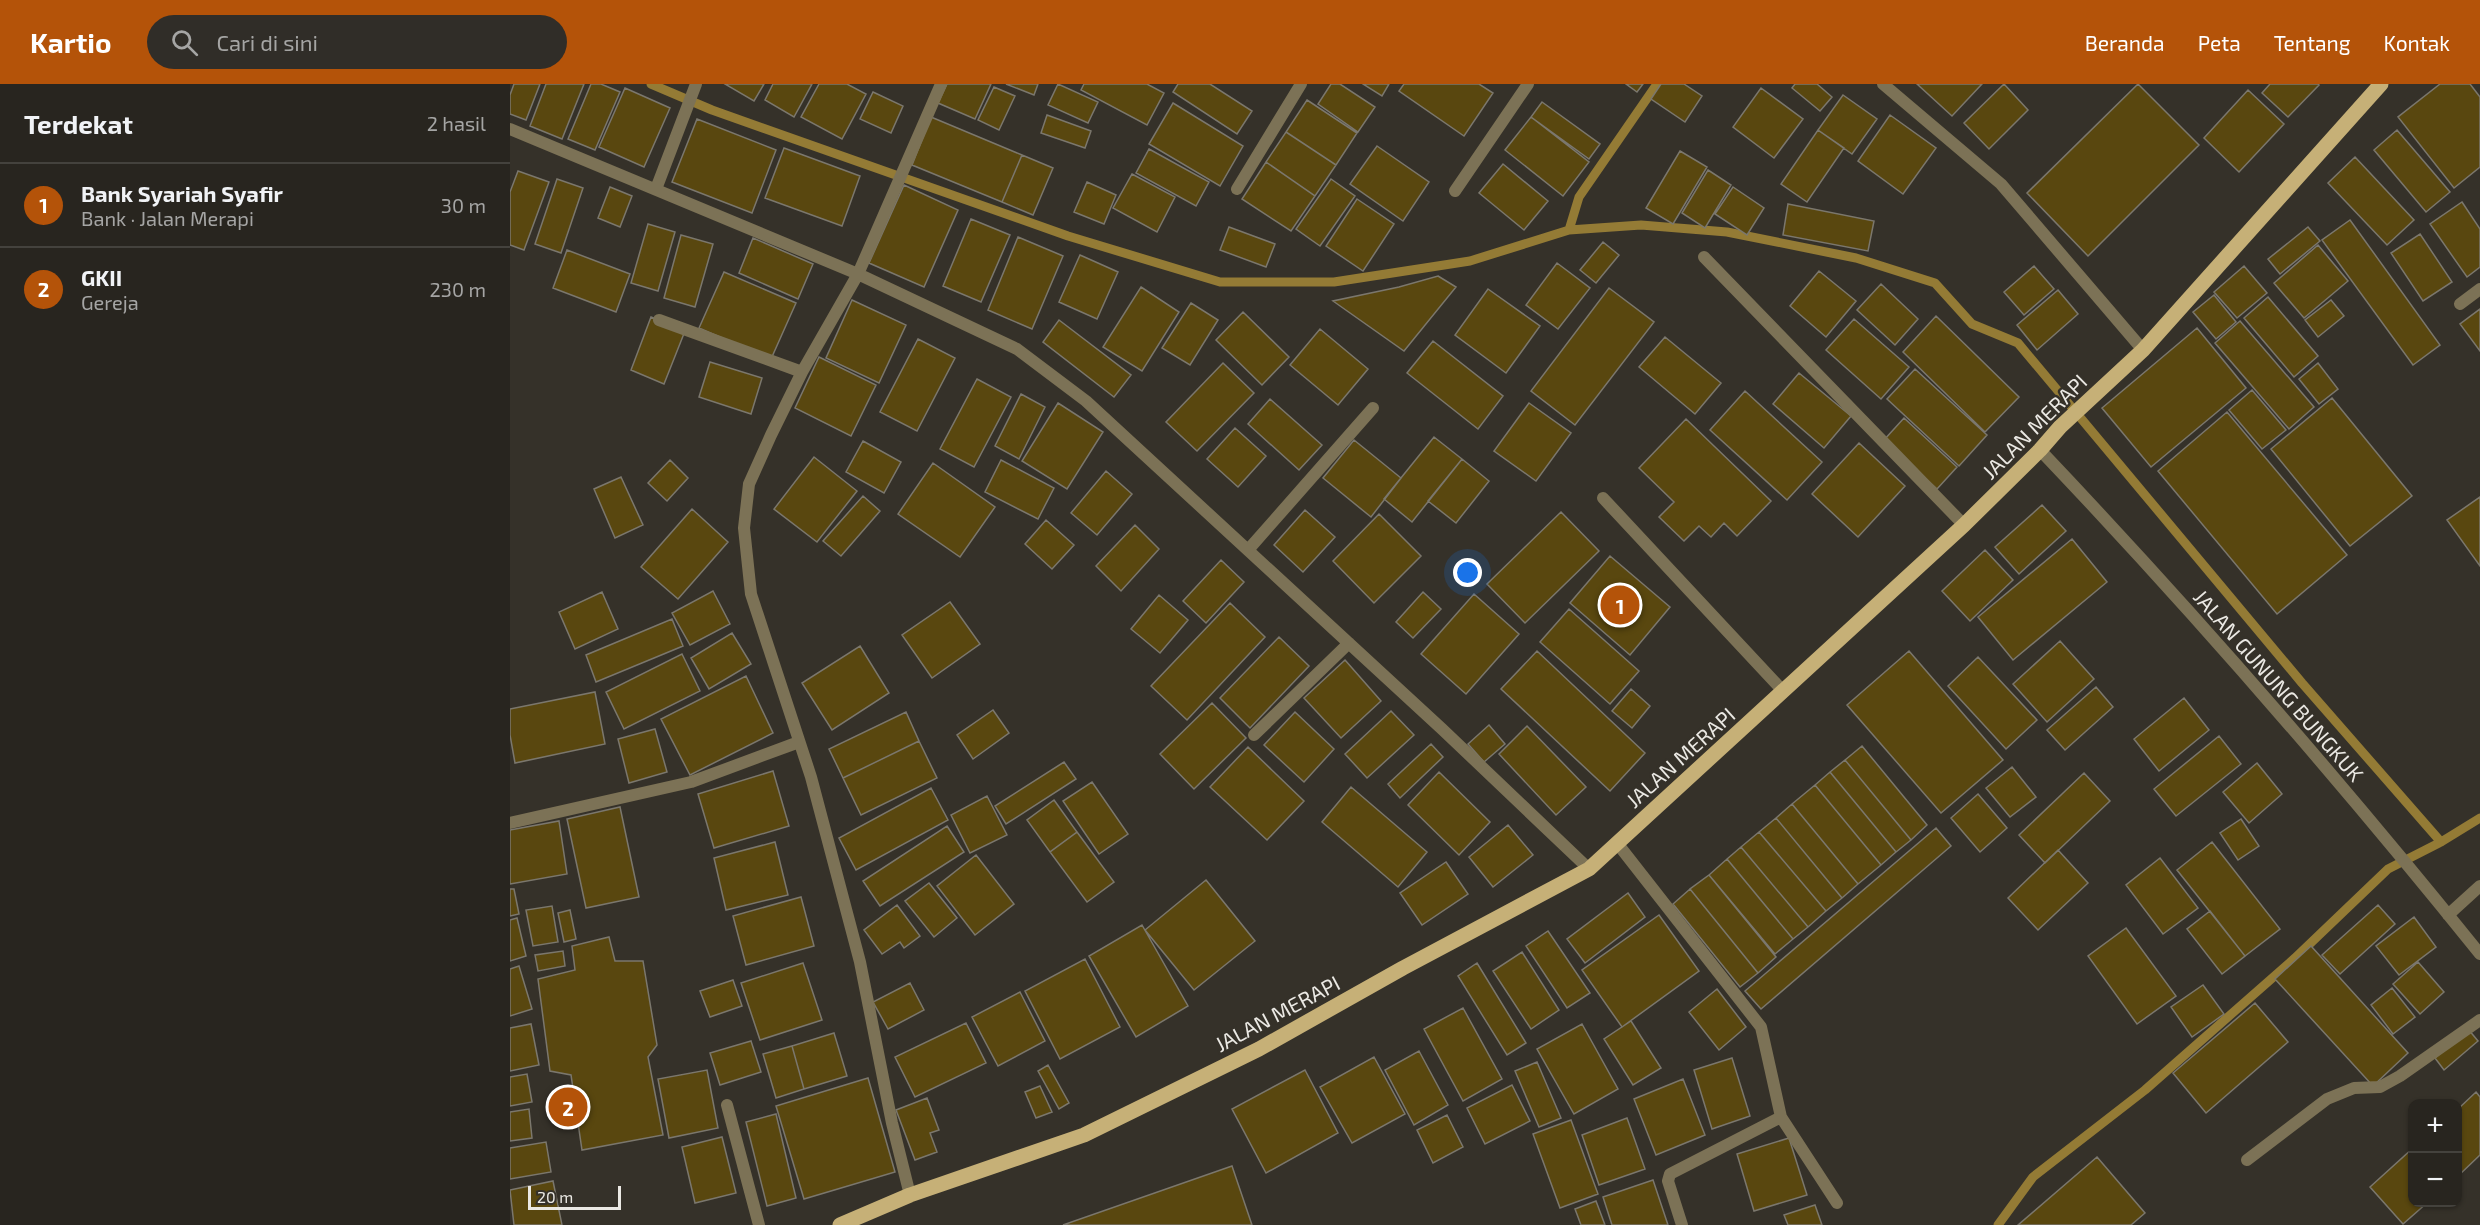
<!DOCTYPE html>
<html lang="id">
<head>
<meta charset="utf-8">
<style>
	body { margin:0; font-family:"Exo 2",sans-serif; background:#302d28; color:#f1f3f6 }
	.controls { position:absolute; right:18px; bottom:18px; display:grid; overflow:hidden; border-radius:12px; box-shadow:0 2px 4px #0004 }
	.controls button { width:54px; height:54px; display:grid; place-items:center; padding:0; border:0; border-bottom:2px solid #44423d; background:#28251f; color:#f1f3f6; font:30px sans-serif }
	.scale { position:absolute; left:18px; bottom:15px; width:93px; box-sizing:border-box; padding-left:6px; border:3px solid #ebe9e4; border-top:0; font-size:16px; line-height:21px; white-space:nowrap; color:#ebe9e4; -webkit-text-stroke:4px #353129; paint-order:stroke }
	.you { position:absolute; left:958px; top:489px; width:21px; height:21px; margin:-15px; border:4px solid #fff; border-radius:50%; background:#1a73e8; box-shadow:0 0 0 9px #1a73e833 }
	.badge { display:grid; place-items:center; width:39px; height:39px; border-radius:50%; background:#b45309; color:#fff; font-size:20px; font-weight:700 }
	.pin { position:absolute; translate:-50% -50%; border:3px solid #fff; box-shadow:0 2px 6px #0006 }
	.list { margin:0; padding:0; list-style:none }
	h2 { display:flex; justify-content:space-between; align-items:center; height:78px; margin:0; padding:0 24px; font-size:26px }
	h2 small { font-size:20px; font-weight:400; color:#a5a5a4 }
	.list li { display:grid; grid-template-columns:39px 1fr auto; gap:18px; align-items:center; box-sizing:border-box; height:84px; padding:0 24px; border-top:2px solid #44423d }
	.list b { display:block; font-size:22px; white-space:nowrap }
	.list p { margin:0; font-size:20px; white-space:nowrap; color:#a5a5a4 }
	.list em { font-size:20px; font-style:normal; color:#a5a5a4 }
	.icon { flex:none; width:33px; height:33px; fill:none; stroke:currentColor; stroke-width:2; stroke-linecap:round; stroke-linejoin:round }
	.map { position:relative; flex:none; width:1970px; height:1141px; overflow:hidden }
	header { display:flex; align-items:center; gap:36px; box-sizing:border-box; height:84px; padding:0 30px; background:#b45309; color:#fff }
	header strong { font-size:28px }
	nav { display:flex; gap:33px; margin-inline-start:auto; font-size:21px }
	.search { width:420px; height:54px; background:#302d28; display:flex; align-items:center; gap:15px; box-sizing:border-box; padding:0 21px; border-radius:33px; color:#a5a5a4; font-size:22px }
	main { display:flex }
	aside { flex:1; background:#28251f }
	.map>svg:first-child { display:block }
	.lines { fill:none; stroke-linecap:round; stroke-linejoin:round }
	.stream { stroke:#947b35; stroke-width:9 }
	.building { fill:#59470f; stroke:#7b776d; stroke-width:1.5 }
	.service { stroke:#7c7256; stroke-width:12 }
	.minor { stroke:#7c7256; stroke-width:12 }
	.primary { stroke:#c6b077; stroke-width:15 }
	.labels { text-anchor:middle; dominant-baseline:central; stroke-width:5; stroke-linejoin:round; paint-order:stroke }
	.street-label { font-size:21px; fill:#ebe9e4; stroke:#353129 }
</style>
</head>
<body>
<header>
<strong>Kartio</strong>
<div class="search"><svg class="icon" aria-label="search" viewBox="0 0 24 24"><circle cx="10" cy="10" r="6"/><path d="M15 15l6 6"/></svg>Cari di sini</div>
<nav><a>Beranda</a><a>Peta</a><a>Tentang</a><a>Kontak</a></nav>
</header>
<main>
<aside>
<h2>Terdekat<small>2 hasil</small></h2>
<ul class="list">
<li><span class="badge">1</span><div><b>Bank Syariah Syafir</b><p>Bank · Jalan Merapi</p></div><em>30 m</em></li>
<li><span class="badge">2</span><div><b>GKII</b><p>Gereja</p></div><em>230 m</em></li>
</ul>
</aside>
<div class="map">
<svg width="1970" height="1141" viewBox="0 0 1970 1141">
	<rect width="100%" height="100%" fill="#353129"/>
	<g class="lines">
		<!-- stream -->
		<path class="stream" d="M141,0L202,26L558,152L710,198H824L960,177L1059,146L1131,141L1217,148L1346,174L1425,199L1462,240L1508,259L1792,599L1931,758
			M1059,146L1069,113L1147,0
			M1488,1141L1523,1093L1635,1006L1785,874L1878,785L1931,758L1970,734"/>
	</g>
	<!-- building -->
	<path class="building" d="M4,0H30L16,36L0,30V11Z
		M36,0H74L52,55L20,42Z
		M81,0H91L110,8L85,66L58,55Z
		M215,0H254L244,17Z
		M263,0H302L284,33L255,16Z
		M309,0H337L356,10L332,55L291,33Z
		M437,0H481L465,35L428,19Z
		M496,0H528L524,11Z
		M548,0L588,18L578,39L538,21Z
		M574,0H637L654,9L637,41L571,6Z
		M668,0H700L742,27L727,50L663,8Z
		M821,0H830L865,23L848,48L808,20Z
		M853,0H879L872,12Z
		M894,0H969L983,9L954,52L889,7Z
		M1116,0H1133L1127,8Z
		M1151,0H1174L1192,12L1175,38L1141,15Z
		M1285,0H1307L1322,13L1310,27L1282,4Z
		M1407,0H1472L1442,32Z
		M1494,0L1518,26L1479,65L1454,39Z
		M1628,0L1689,61L1578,172L1517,109Z
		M1760,0H1808L1809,1L1778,33L1752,9Z
		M1930,0H1960L1970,13V83L1944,104L1888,33Z
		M484,3L505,12L489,46L468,36Z
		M115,4L160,24L134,83L89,63Z
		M1251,4L1293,35L1264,74L1223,43Z
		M1738,6L1774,40L1729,88L1694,54Z
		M363,8L393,22L381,49L350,35Z
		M1333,11L1367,35L1342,70L1308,46Z
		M797,16L847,49L826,81L776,48Z
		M1032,18L1090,60L1079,75L1021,33Z
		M663,19L733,62L710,102L639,60Z
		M537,31L581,47L575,64L531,49Z
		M1380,31L1426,64L1393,110L1348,77Z
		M421,33L512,71L492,118L402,81Z
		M1021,33L1079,78L1053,112L995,66Z
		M187,35L266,66L242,129L162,98Z
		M1308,46L1334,64L1297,118L1271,100Z
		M1887,46L1940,108L1916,128L1864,66Z
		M776,48L826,81L805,112L756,78Z
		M867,62L919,98L893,137L840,100Z
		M274,64L350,92L332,142L255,114Z
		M639,65L699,98L686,122L626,89Z
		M1170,67L1197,83L1163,140L1136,124Z
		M512,71L543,84L523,131L492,118Z
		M1845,73L1904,136L1877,161L1818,99Z
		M756,78L805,112L781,147L732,115Z
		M993,80L1038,117L1014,146L969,109Z
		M1198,86L1221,101L1195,144L1172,129Z
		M8,87L39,98L14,166L0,161V108Z
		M622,90L665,113L647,148L603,124Z
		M47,95L73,104L51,169L25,160Z
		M821,95L845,112L810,162L786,145Z
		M577,98L606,111L594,140L564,128Z
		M394,101L448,126L414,203L359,179Z
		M100,103L122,112L110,143L88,134Z
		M1223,103L1254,124L1237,151L1205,130Z
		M847,115L884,140L853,187L816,162Z
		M1952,118L1970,145V183L1957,193L1920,140Z
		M1278,120L1364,137L1358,167L1273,151Z
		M461,135L500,151L471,218L433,202Z
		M1840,136L1930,261L1903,281L1812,156Z
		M138,140L165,148L148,207L121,199Z
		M719,143L765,160L756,183L710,166Z
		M1798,143L1810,157L1770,190L1758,175Z
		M1910,150L1942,198L1913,217L1881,169Z
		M171,151L203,160L185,223L154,214Z
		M508,153L553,172L522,245L478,226Z
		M243,154L303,180L288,215L229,189Z
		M1093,158L1109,171L1086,199L1070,186Z
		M1808,161L1838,197L1794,234L1764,199Z
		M57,166L120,190L106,228L43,204Z
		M570,171L608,188L587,235L549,218Z
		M1047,179L1080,204L1048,245L1016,221Z
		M1524,182L1544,205L1514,231L1494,208Z
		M1734,182L1757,209L1727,234L1704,208Z
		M1309,187L1346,217L1316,253L1280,222Z
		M214,188L286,219L261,275L189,244Z
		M928,192L946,203L894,267L823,217L889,203Z
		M1371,200L1408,235L1385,261L1347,226Z
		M631,203L669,228L632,287L593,263Z
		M1099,204L1144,238L1065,341L1021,307Z
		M978,205L1030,242L996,289L945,251Z
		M1548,206L1568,230L1527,266L1507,241Z
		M1704,211L1726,238L1706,255L1683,228Z
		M1758,213L1808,272L1784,293L1734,234Z
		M342,216L396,241L369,299L316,274Z
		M1821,216L1834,232L1808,253L1795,236Z
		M681,219L708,236L680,281L652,264Z
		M1970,225V267L1950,240Z
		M733,228L779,273L752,301L706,256Z
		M1426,232L1509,313L1475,348L1393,268Z
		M141,233L175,247L154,300L121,286Z
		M1344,235L1399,283L1371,315L1316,266Z
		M549,236L621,291L604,313L533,258Z
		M1730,237L1804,323L1779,345L1705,259Z
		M1687,244L1736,304L1641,383L1592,324Z
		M810,245L858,285L828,321L780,281Z
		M1155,253L1211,299L1185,330L1129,283Z
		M408,255L445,274L407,347L370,328Z
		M923,257L993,312L968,345L897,289Z
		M309,273L366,301L341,352L285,324Z
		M200,278L252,294L241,330L189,313Z
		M713,279L744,309L687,367L656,338Z
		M1808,279L1828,305L1809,320L1789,295Z
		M1405,285L1477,351L1449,382L1377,315Z
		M1289,289L1341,332L1314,364L1263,320Z
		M467,295L501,313L464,383L430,365Z
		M1742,306L1776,346L1752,365L1719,326Z
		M1235,307L1312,378L1277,416L1200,346Z
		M511,310L535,323L509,375L485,362Z
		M1822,314L1902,412L1840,462L1761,365Z
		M760,315L812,361L789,386L738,340Z
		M548,319L593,348L557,405L512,377Z
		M1019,319L1061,349L1026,397L984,367Z
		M1717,328L1837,471L1767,530L1648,387Z
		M1394,334L1447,383L1427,405L1374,356Z
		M1176,335L1261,417L1227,452L1214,439L1201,453L1189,442L1174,457L1149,433L1164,418L1129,384Z
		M725,344L756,372L728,403L697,375Z
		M924,353L952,375L902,438L874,415Z
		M844,356L891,394L861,433L813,394Z
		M353,357L391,378L374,409L336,388Z
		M1349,359L1395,402L1348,453L1302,410Z
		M304,373L347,407L307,458L264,425Z
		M952,375L979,397L946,439L918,417Z
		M160,376L178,394L157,417L138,399Z
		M491,376L544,404L528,435L475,408Z
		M423,379L485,423L450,473L388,430Z
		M596,387L622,410L587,451L561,429Z
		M111,393L133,441L105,454L84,405Z
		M353,412L370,427L331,472L313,457Z
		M1970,413V482L1937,436Z
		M1532,421L1556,447L1509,490L1485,463Z
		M182,425L218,458L168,515L131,483Z
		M795,426L825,453L793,488L764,461Z
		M1051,428L1089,467L1015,539L977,500Z
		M869,430L911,472L864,519L823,477Z
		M536,436L564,461L542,485L515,460Z
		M625,441L649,465L611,507L586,482Z
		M1562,455L1597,498L1503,576L1468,533Z
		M1475,466L1503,496L1460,537L1432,507Z
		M1100,472L1160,523L1120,571L1060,519Z
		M711,476L734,498L696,539L673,517Z
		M203,507L220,540L180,561L162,529Z
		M92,508L108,545L65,565L49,528Z
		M913,508L931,525L903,554L886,538Z
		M964,510L1009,550L956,610L911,570Z
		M649,511L678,536L650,569L621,545Z
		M440,518L470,560L422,594L392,551Z
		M720,519L755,553L677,636L641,602Z
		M1059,525L1129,587L1100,620L1030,558Z
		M162,535L173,562L86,598L76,571Z
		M222,549L241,580L199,605L181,574Z
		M769,553L799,582L740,644L710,614Z
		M1550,557L1584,595L1537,638L1503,600Z
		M350,562L379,609L322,646L292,599Z
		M1027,567L1135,669L1100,707L991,605Z
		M1399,567L1493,676L1431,729L1337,621Z
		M172,570L190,607L114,645L96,608Z
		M1468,573L1527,636L1496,665L1438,602Z
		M835,576L871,617L831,654L794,614Z
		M236,592L263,649L180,691L151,635Z
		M1586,603L1603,623L1555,666L1537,646Z
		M1121,605L1140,622L1122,644L1102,627Z
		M85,608L95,660L5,679L0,651V625Z
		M1674,614L1699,646L1649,687L1624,655Z
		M702,619L736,654L684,705L650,670Z
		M483,626L499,649L463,675L447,651Z
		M881,627L904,651L857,694L835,670Z
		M396,628L409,657L333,694L319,665Z
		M785,628L824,665L794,698L754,661Z
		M979,641L995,660L974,678L958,660Z
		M1017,642L1076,703L1046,731L989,670Z
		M145,645L157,688L119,699L108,655Z
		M1709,652L1731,680L1666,732L1644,705Z
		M409,657L427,694L351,731L333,694Z
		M921,660L933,673L890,714L878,700Z
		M1352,662L1417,741L1401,756L1335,676Z
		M738,663L794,717L757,756L700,703Z
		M1335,676L1401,756L1386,768L1320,688Z
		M554,678L566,695L496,740L485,722Z
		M1747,679L1772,710L1739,739L1713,708Z
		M1502,683L1526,713L1500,733L1476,704Z
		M263,687L279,742L204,764L188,710Z
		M929,688L980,738L949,771L898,721Z
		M1320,688L1386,768L1371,781L1305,701Z
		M1574,689L1600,717L1535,779L1509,751Z
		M582,698L618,750L589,770L553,717Z
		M1305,701L1371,781L1348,800L1282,720Z
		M841,703L917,768L888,803L812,738Z
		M421,704L438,736L346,786L329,754Z
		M1468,710L1497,744L1470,768L1441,734Z
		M477,712L497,751L460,769L441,731Z
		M544,716L567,748L540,768L517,736Z
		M1282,720L1348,800L1332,814L1266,734Z
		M110,723L129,813L76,824L57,735Z
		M1266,734L1332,814L1316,827L1249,748Z
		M1731,735L1749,762L1728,776L1710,749Z
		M49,737L57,790L0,800V746Z
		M998,741L1023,771L983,803L959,773Z
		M437,742L454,768L370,822L353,797Z
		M1426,744L1441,762L1251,925L1235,907Z
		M567,748L604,798L577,818L540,768Z
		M1249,748L1316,827L1298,843L1231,763Z
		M265,758L278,811L216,826L204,774Z
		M1702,758L1770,845L1735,872L1667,786Z
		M1231,763L1298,843L1283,855L1217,775Z
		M1548,766L1578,799L1528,846L1498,814Z
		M466,771L504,820L465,851L427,802Z
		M1650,774L1688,824L1653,850L1616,801Z
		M1217,775L1283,855L1265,870L1199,791Z
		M936,778L958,810L912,841L890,809Z
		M1199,791L1266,873L1248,889L1180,805Z
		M696,796L745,857L684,906L635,846Z
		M419,799L447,834L424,853L395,817Z
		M0,805H4L9,830L0,832Z
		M1180,805L1248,889L1230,903L1163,820Z
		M1118,809L1135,833L1075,879L1057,855Z
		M291,813L304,862L236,881L223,832Z
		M387,821L410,852L394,864L390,858L372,870L354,846Z
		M1868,821L1885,840L1830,890L1812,871Z
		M42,822L48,858L23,862L16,826Z
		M60,826L66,855L54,858L48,829Z
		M1700,827L1735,872L1712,890L1677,845Z
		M1149,831L1189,887L1112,943L1072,886Z
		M1904,833L1926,863L1889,891L1866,862Z
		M7,834L16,872L0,877V836Z
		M632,841L678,922L626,953L579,872Z
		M1616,844L1666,912L1627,940L1578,872Z
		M1038,847L1080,909L1057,924L1016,862Z
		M99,853L105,877H133L147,961L138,973L153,1051L72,1066L61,991L40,987L28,895L65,886L62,862Z
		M1801,862L1898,969L1863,1002L1765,895Z
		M53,867L55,882L28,887L25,871Z
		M1012,868L1049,926L1021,945L983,887Z
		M575,875L610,943L550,975L515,907Z
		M1908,878L1934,908L1910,930L1883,900Z
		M293,879L312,936L250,956L231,899Z
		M967,879L1016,959L997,971L948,892Z
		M9,882L22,925L0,932V885Z
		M223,896L232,922L200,933L190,907Z
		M400,899L414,926L378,945L363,918Z
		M1693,901L1714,930L1682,953L1661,923Z
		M1882,904L1905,933L1883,950L1861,921Z
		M1207,905L1236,943L1209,966L1179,928Z
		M510,908L535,957L488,982L462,933Z
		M1745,919L1778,958L1696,1029L1663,989Z
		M953,924L992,995L953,1017L914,945Z
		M1121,937L1151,984L1123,1001L1094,955Z
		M456,939L476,979L405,1013L385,973Z
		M21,940L29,981L0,987V944Z
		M1072,940L1108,1005L1064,1030L1027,965Z
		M1958,945L1968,957L1934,986L1925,974Z
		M324,949L337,992L294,1005L282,962Z
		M241,957L251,988L210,1001L200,969Z
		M282,962L294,1005L266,1014L253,970Z
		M909,967L938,1021L904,1041L875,986Z
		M864,973L895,1030L842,1059L810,1003Z
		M1222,974L1240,1032L1202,1045L1184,986Z
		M1027,978L1051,1034L1029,1043L1005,987Z
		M538,981L559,1019L549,1025L528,987Z
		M197,986L208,1044L159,1054L148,995Z
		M795,986L828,1049L756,1089L722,1025Z
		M17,990L22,1018L0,1022V993Z
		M358,994L385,1088L294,1115L266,1022Z
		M1173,995L1195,1051L1146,1071L1124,1015Z
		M1002,1001L1020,1037L975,1060L957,1024Z
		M530,1002L542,1028L526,1034L515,1008Z
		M1966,1008L1970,1013V1071L1948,1092V1025Z
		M417,1014L429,1046L420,1049L427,1068L405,1076L386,1026Z
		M19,1025L22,1054L0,1057V1028Z
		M266,1030L286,1114L257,1122L236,1038Z
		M937,1031L953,1063L923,1079L907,1046Z
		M1117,1034L1135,1085L1089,1101L1072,1051Z
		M1061,1036L1088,1110L1050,1124L1023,1050Z
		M212,1053L226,1109L185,1119L172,1063Z
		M1279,1054L1297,1111L1244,1127L1227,1070Z
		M36,1058L41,1088L0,1095V1064Z
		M1902,1065V1118H1918L1893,1140L1860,1103Z
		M1587,1073L1635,1129L1621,1141H1508Z
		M722,1082L742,1141H553Z
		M1143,1096L1158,1141H1102L1093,1113Z
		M43,1097L52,1141H4L0,1106Z
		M1086,1117L1095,1141H1071L1065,1125Z
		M1305,1121L1312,1141H1278L1274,1131Z"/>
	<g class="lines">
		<!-- service -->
		<path class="service" d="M1093,414L1273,607
			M1737,1076L1817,1015L1844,1004L1870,1003L1890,992L1970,936"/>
		<!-- minor -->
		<path class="minor" d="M1373,0L1491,100L1633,266
			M0,45L348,190L507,265L576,317L932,645L1079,785
			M146,105L186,0
			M727,105L791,0
			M945,107L1018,0
			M1194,173L1454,441
			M1950,220L1970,205
			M149,236L292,288
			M1530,366C1684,528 1830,696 1970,870
			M738,466L863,324
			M744,651L839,559
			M0,739L181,698L289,658
			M1107,759L1251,943L1271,1033L1160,1090L1158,1097L1172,1141
			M1938,831L1970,802
			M217,1021L249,1141
			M1271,1033L1327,1119
			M400,1111L382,1039L350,878L301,693L241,510L234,444L239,400L261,351L292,288L348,190L431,0"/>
		<!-- primary -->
		<path class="primary" d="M330,1141L400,1111L574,1051L749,965L893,884L1079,785L1454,441L1530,366L1550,343L1633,266L1871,0"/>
	</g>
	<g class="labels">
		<!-- street labels -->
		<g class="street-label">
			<text transform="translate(1524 342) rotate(-45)">JALAN MERAPI</text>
			<text transform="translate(1769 601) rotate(49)">JALAN GUNUNG BUNGKUK</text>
			<text transform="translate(1170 673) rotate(-42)">JALAN MERAPI</text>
			<text transform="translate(767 929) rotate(-28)">JALAN MERAPI</text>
		</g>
	</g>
</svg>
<div class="controls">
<button>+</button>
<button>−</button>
</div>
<div class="scale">20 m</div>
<div class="you"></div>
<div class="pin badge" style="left:1110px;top:521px">1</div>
<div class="pin badge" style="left:58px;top:1023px">2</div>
</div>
</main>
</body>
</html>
